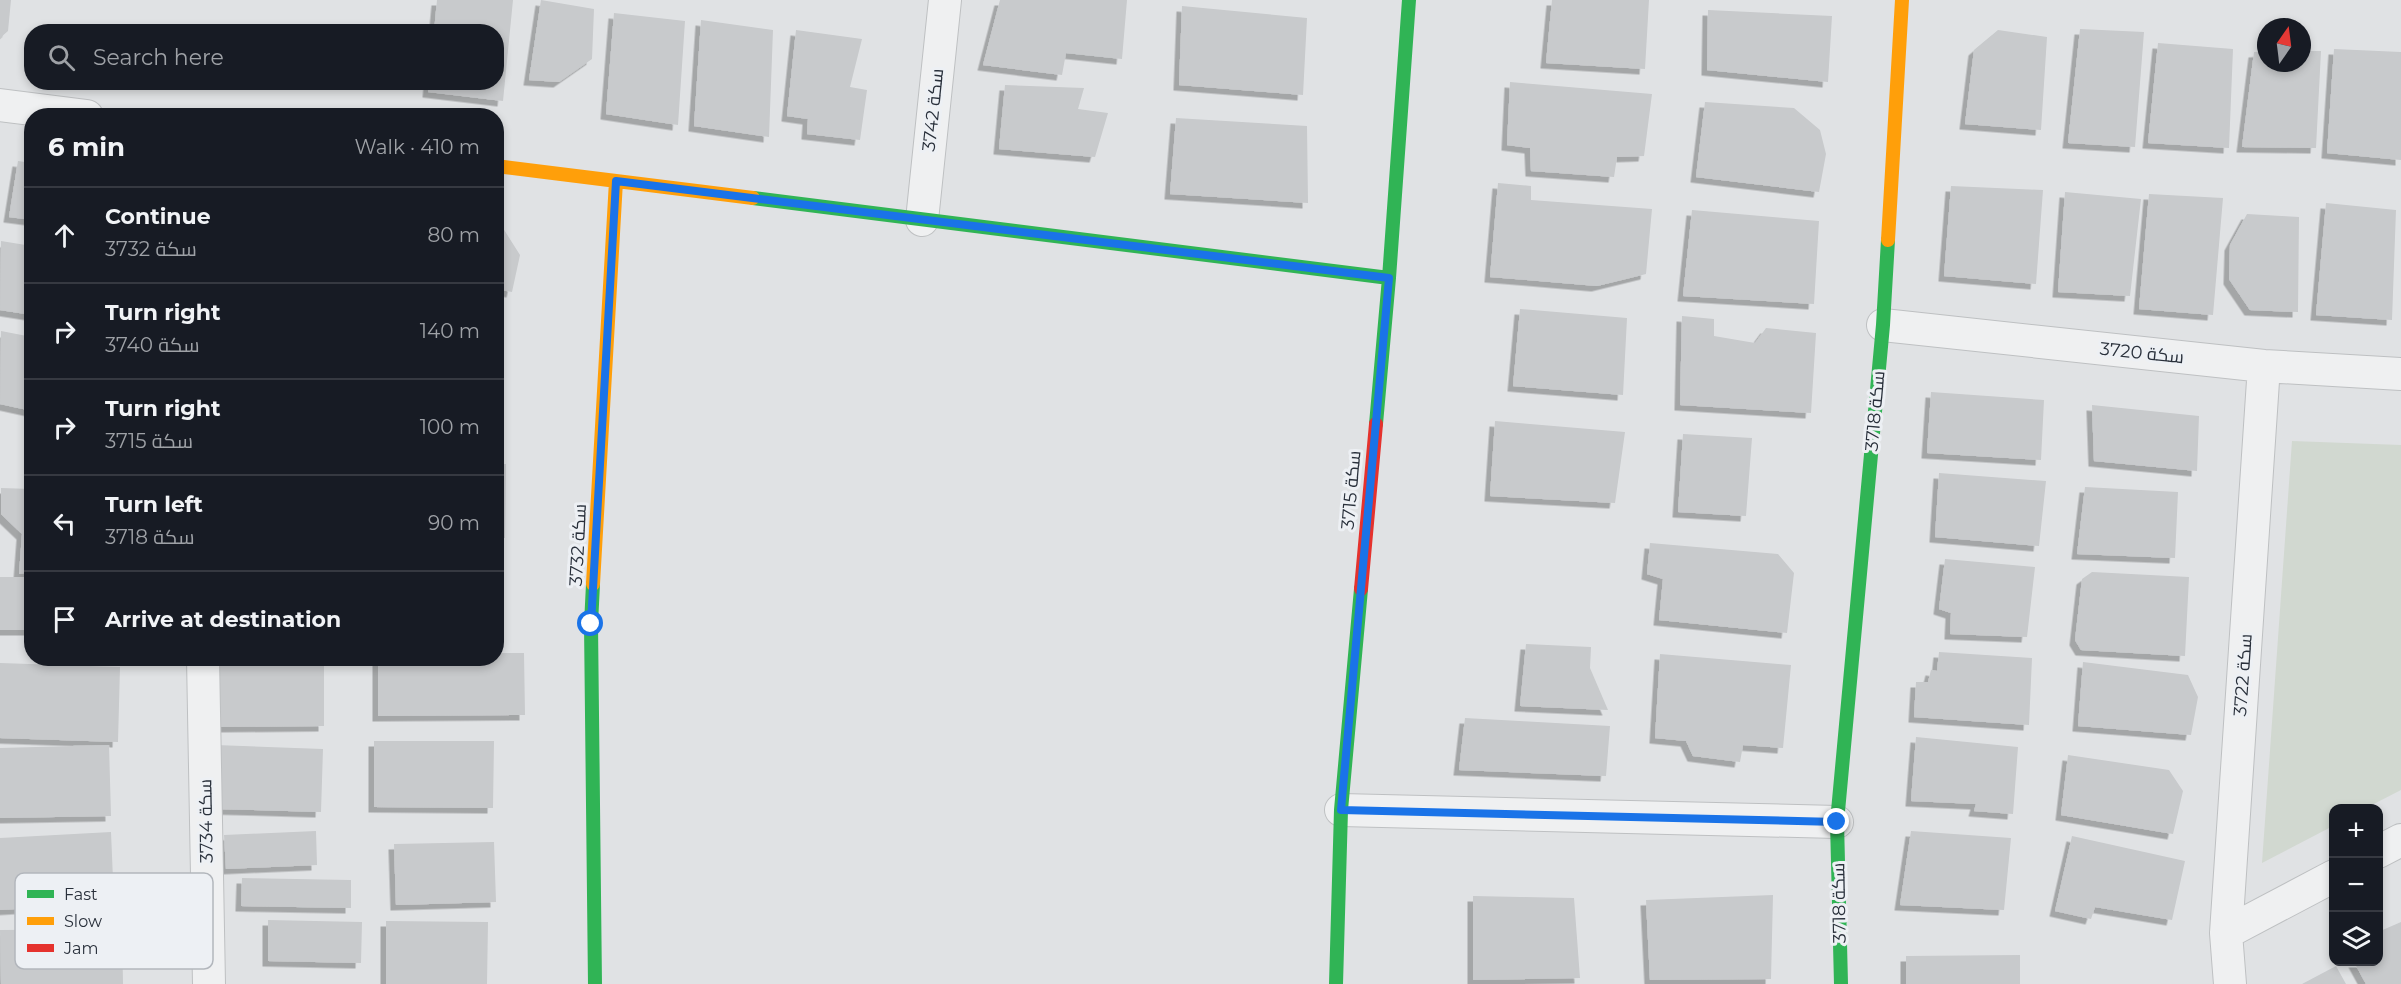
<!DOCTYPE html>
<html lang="en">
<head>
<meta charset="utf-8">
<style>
	body { margin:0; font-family:Montserrat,Cairo,sans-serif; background:#20242c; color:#f1f3f6 }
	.controls { position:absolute; right:18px; bottom:18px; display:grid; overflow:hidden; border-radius:12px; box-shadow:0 3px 9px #0003 }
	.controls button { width:54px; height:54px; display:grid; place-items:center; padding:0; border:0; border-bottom:2px solid #363941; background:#171b24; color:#f1f3f6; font:30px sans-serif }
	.compass { position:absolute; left:2257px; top:18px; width:54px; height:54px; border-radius:50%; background:#171b24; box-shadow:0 3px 9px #0003; rotate:14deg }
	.stop { position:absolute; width:18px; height:18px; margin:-14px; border:4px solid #1a73e8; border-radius:50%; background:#fff }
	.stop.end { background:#1a73e8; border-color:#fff; box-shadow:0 2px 6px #0008 }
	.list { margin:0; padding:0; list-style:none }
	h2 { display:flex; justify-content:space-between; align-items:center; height:78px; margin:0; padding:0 24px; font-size:26px }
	h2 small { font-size:20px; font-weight:400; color:#9ea1a6 }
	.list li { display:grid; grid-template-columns:39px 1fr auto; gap:18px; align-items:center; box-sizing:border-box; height:96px; padding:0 24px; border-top:2px solid #363941 }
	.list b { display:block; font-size:22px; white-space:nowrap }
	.list p { margin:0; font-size:20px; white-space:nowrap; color:#9ea1a6 }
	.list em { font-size:20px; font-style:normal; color:#9ea1a6 }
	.icon { flex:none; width:33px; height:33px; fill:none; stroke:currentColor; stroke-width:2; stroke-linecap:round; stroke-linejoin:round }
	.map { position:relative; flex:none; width:2401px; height:984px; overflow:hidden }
	.search { position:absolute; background:#171b24; box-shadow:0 3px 9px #0003; left:24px; top:24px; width:480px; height:66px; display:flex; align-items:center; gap:15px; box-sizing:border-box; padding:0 21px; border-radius:24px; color:#9ea1a6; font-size:22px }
	.panel { position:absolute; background:#171b24; box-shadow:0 3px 9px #0003; left:24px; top:108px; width:480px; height:558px; border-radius:24px }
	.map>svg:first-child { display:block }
	.green { fill:#d1d8d0 }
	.building { fill:#c8cacc; filter:url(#shadow) }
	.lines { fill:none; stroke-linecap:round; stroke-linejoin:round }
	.street-casing { stroke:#bec0c2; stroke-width:34 }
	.street { stroke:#eff0f1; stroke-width:32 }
	.fast { stroke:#30b455; stroke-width:14 }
	.slow { stroke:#ff9f0a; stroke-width:14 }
	.jam { stroke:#e5322d; stroke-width:14 }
	.route { stroke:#1a73e8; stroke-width:8 }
	.labels { text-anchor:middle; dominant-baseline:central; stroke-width:6; stroke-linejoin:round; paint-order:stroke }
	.street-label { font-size:18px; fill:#29303b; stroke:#edf0f4 }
	.key { fill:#edf0f4; stroke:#b2b6bc; stroke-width:1.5 }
	.key-label { font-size:16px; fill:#29303b }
</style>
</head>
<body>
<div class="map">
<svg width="2401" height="984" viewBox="0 0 2401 984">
	<defs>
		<filter id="shadow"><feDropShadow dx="-5.5" dy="5.5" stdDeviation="0" flood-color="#0004"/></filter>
	</defs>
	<rect width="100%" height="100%" fill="#e0e2e4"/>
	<!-- green -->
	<path class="green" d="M2292,441L2401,445V790L2366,808H2334L2333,826L2262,863Z"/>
	<!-- building -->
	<path class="building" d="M0,0H11L8,31L0,38Z
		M437,0H513L503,101L428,92L429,82H496V32H434Z
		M541,0L594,9L592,59L559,82L529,80Z
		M1000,0H1127L1122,59L1066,53L1062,75L983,65Z
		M1552,0H1649L1645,69L1546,63Z
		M1182,6L1307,18L1303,95L1179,85Z
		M1708,10L1832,16L1828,82L1707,70Z
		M614,13L685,21L678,125L606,114Z
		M701,20L773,30L769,137L694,126Z
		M2080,29L2144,32L2135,147L2068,143Z
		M796,30L862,39L850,87L867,90L860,140L807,134L808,119L787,116Z
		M1998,30L2047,37L2041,130L1965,124L1974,50Z
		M2158,43L2233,49L2229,148L2148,143Z
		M2334,49L2401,52V160L2327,153Z
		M2266,51V63H2302V51H2321L2316,148L2242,147L2254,52Z
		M1510,82L1652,94L1644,156L1617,157L1614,177L1531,171L1530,148L1507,145Z
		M1005,85L1084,88L1078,109L1108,113L1095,157L999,149Z
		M1705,102L1794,108L1820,130L1826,154L1819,192L1696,177Z
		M1176,118L1307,126L1308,203L1170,194Z
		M18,161L32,163V220L9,217Z
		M1498,183L1531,186V200L1652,209L1646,274L1597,286L1490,277Z
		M1951,186L2043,190L2036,284L1944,276Z
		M2065,192L2141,199L2130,296L2058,292Z
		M2149,194L2223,198L2213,315L2139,309Z
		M2326,203L2396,210L2392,320L2316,315Z
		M1692,210L1819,221L1814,304L1683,296Z
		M2247,214L2299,217L2298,312L2250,310L2229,279L2230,245Z
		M496,217L520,255L512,292L496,289Z
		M1,241L32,246V315L0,310Z
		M496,306L504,307L498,344H496Z
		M1520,309L1627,318L1623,395L1513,386Z
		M1682,316L1714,319V336L1755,343L1766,328L1816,333L1811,413L1680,405Z
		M1,331L32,337V411L0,404Z
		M1931,392L2044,400L2041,460L1927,453Z
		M2092,405L2199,416L2197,471L2094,461Z
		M1495,421L1625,432L1615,503L1490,496Z
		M1683,434L1752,438L1746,516L1678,512Z
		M496,464H506L505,538H496Z
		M1939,473L2046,481L2039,546L1935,537Z
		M2085,487L2178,492L2175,558L2077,554Z
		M1,488L32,489V572L19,574L22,534L1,514Z
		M1650,543L1778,554L1794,573L1787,633L1659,620L1663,579L1647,574Z
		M1945,559L2035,567L2027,637L1950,634L1951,613L1939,609Z
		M2092,572L2189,577L2185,656L2081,650L2075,640L2082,579Z
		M0,577H32V630H0Z
		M1526,644L1591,647L1590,668L1608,710L1520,706Z
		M1939,652L2032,658L2029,725L1914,717L1916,682H1928L1931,670L1937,671Z
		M496,653H524L525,715L378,716V658H496Z
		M1660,654L1791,665L1783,748L1743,745L1740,762L1693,756L1686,741L1655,738Z
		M216,662H324V726L216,727Z
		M2083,662L2188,675L2198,697L2191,735L2078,726Z
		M0,663L120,667L118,742L0,738Z
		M1465,718L1610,726L1606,776L1459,770Z
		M1916,737L2018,747L2013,814L1974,811L1976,804L1911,801Z
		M374,741H494L493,808L374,807Z
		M109,745L111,816L0,818V748Z
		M216,745L323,749L321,812L214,809Z
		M2068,755L2169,770L2183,791L2173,834L2061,815Z
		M316,831L317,865L226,869L224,835Z
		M1911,831L2011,838L2004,910L1900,905Z
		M111,832L114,903L0,910V838Z
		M2072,836L2185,861L2172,920L2095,907L2091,919L2055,911Z
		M494,842L496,902L396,905L394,844Z
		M242,878L351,880V908L241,906Z
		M1773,895L1771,979L1650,980L1646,900Z
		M1473,896L1574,898L1580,978L1473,980Z
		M268,920L362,922L361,963L268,961Z
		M386,921L488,922L487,984H386Z
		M2401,922V984H2366L2354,962H2378V932Z
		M122,929L123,984H1L0,930Z
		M2020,955V984H1906V956Z
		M2336,966L2346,984H2302Z"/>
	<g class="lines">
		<defs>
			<path id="street" d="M0,105L87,116
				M922,220L945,0
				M1883,325L2264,366L2401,374
				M203,658L209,984
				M1341,810L1837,822
				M2378,852L2401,840
				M2226,933L2334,876
				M2230,984L2226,933L2264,366"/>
		</defs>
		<!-- street casing -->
		<use href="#street" class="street-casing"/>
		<!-- street -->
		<use href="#street" class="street"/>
		<!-- fast -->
		<path class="fast" d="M753,198L1389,278
			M1376,424L1389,278L1409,0
			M593,584L591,624L595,984
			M1336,984L1341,810L1361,589
			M1841,984L1837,822L1883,325L1888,240"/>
		<!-- slow -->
		<path class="slow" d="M496,166L753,198
			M1888,240L1902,0
			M593,584L616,181"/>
		<!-- jam -->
		<path class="jam" d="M1361,589L1376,424"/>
	</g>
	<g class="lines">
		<!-- route -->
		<path class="route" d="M591,624L616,181L1389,278L1341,810L1837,822"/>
	</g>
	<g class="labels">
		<!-- street labels -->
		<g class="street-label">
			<text transform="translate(933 110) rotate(-84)">سكة 3742</text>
			<text transform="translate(2142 353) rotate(6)">سكة 3720</text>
			<text transform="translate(1875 411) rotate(-85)">سكة 3718</text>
			<text transform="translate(1351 490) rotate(-85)">سكة 3715</text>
			<text transform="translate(578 545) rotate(-87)">سكة 3732</text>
			<text transform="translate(2243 675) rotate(-86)">سكة 3722</text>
			<text transform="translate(206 821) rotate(-91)">سكة 3734</text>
			<text transform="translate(1839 903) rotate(-91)">سكة 3718</text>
		</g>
	</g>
	<!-- legend -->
	<rect x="15" y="873" width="198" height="96" rx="9" class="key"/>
	<rect x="27" y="890" width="27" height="8" fill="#30b455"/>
	<rect x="27" y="917" width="27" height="8" fill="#ff9f0a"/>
	<rect x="27" y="944" width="27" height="8" fill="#e5322d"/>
	<g class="key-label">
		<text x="64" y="900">Fast</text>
		<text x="64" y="927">Slow</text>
		<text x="64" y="954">Jam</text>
	</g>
</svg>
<div class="controls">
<button>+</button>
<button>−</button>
<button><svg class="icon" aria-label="layers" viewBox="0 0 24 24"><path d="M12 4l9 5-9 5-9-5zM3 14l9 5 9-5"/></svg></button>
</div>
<svg class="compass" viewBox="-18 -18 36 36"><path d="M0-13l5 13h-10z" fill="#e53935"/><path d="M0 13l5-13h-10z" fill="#9ea1a6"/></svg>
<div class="stop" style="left:591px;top:624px"></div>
<div class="stop end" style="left:1837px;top:822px"></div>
<div class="search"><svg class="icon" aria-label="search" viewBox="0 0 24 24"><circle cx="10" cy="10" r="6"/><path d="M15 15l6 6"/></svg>Search here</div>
<section class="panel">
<h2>6 min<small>Walk · 410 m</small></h2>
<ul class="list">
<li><svg class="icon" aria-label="ahead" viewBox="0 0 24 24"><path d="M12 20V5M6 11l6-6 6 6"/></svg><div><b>Continue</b><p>سكة 3732</p></div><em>80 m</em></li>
<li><svg class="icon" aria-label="right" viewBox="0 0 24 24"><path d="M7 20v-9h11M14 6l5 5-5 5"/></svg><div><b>Turn right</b><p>سكة 3740</p></div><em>140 m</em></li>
<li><svg class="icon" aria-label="right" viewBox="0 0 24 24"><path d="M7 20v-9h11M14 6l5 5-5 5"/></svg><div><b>Turn right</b><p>سكة 3715</p></div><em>100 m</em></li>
<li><svg class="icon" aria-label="left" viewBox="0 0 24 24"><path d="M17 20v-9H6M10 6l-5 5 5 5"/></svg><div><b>Turn left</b><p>سكة 3718</p></div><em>90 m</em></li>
<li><svg class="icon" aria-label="arrive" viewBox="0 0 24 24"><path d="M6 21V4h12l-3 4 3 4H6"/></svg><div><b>Arrive at destination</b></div></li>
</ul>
</section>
</div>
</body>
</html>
